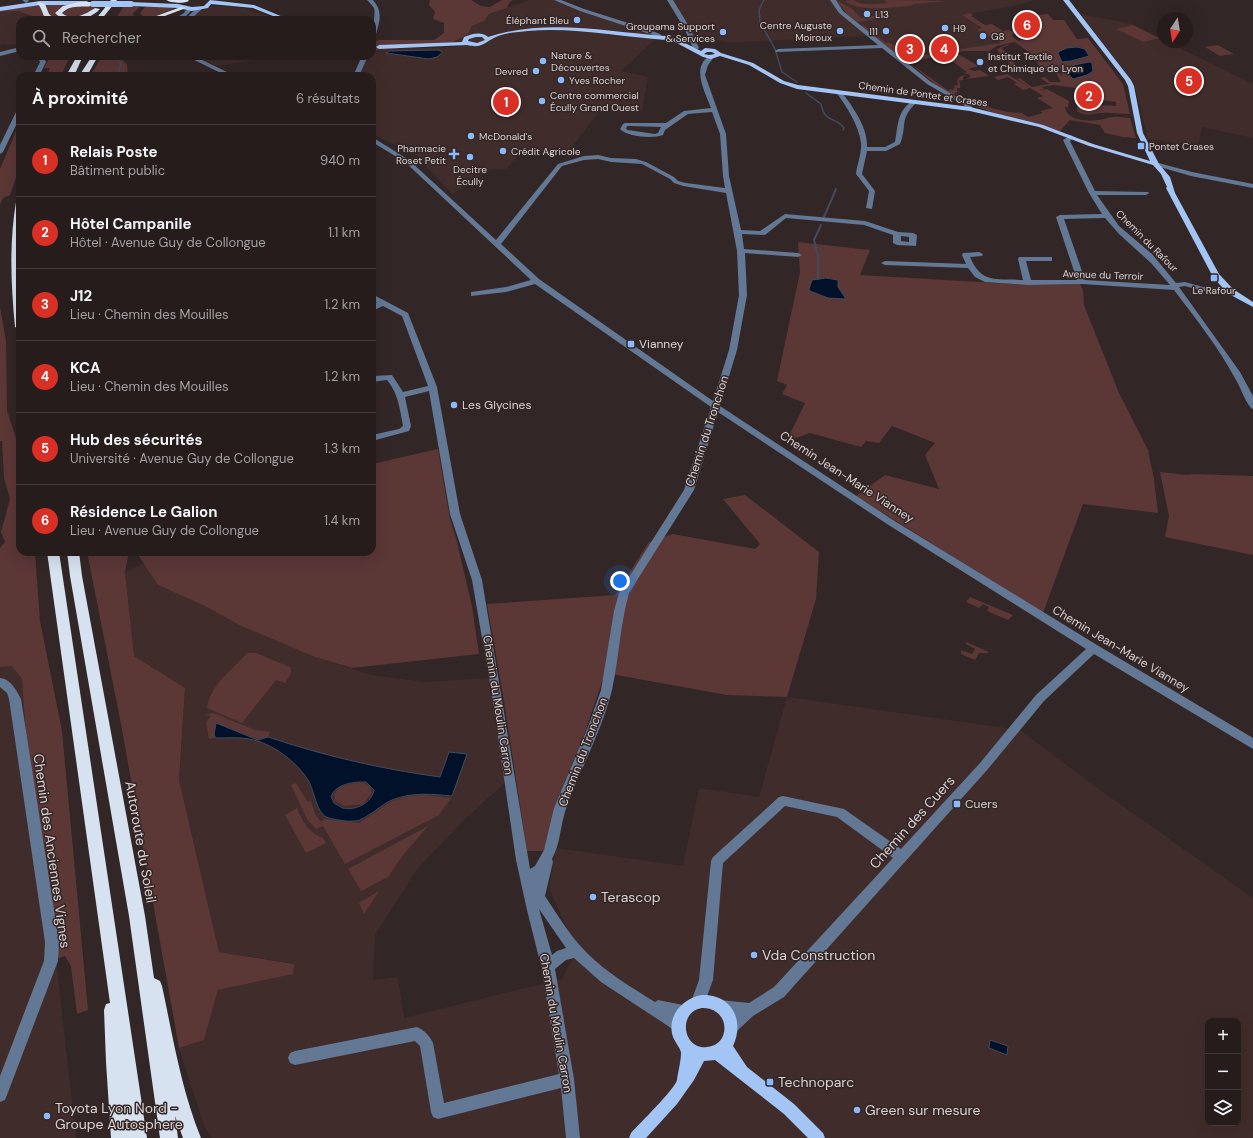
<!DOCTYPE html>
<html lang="fr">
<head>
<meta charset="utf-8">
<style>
	body { margin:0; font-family:"DM Sans",sans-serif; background:#322929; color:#f1f3f6 }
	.controls { position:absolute; right:12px; bottom:12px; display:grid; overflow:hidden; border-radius:8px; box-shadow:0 4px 16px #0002 }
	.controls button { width:36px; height:36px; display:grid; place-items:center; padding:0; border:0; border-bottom:1px solid #423a3b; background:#261c1c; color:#f1f3f6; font:20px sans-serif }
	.compass { position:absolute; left:1157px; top:12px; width:36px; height:36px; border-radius:50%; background:#261c1c; box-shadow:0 4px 16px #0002; rotate:192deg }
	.you { position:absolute; left:620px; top:581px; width:14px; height:14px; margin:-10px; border:3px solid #fff; border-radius:50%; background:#1a73e8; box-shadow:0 0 0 6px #1a73e833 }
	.badge { display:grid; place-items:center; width:26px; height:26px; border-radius:50%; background:#d93025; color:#fff; font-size:13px; font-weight:700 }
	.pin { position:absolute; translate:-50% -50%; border:2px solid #fff; box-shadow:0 1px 4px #0006 }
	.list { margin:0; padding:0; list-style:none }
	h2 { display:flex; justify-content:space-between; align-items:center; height:52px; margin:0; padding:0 16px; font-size:17px }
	h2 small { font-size:13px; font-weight:400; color:#a4a1a3 }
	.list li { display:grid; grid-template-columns:26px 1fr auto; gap:12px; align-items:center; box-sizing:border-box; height:72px; padding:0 16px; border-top:1px solid #423a3b }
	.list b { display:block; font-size:15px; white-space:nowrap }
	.list p { margin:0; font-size:13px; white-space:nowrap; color:#a4a1a3 }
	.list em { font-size:13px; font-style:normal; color:#a4a1a3 }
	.icon { flex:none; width:22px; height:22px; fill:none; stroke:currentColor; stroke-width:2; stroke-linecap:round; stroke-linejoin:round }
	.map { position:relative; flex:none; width:1253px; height:1138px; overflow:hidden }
	.search { position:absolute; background:#261c1c; box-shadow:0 4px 16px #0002; left:16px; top:16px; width:360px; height:44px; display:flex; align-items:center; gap:10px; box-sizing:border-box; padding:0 14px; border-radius:12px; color:#a4a1a3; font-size:15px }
	.panel { position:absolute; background:#261c1c; box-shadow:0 4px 16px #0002; left:16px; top:72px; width:360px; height:484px; border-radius:12px }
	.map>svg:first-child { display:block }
	.built { fill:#402c2b; fill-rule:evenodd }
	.green { fill:#5b3736; fill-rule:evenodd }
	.water { fill:#01112a; stroke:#424b5c; fill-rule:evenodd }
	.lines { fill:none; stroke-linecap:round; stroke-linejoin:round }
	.stream-far1 { stroke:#424b5c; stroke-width:1.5 }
	.stream { stroke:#424b5c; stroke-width:2 }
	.major-tunnel { stroke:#4c4040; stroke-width:6; stroke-dasharray:6 3; stroke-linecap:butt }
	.minor { fill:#627895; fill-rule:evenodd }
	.major { fill:#a2c5f6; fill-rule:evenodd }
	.highway { fill:#d7e2f1; fill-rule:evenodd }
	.major-bridge { stroke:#a2c5f6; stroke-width:6 }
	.poi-dot { fill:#8abafc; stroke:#332626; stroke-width:1.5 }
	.labels { text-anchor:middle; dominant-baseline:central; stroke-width:3; stroke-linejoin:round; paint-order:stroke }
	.far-poi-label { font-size:10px; fill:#dbd2d1; stroke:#332626; text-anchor:start }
	.far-street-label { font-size:10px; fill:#dbd2d1; stroke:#332626 }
	.poi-label { font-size:12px; fill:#dbd2d1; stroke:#332626; text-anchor:start }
	.street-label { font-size:12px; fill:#dbd2d1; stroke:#332626 }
	.near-street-label { font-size:14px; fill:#dbd2d1; stroke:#332626 }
	.near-poi-label { font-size:14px; fill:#dbd2d1; stroke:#332626; text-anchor:start }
</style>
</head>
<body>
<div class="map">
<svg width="1253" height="1138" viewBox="0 0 1253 1138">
	<rect width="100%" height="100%" fill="#332626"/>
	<!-- built -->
	<path class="built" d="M530,0H555L630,23L660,35L621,71L648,77L642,111L604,105L566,155L531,149L520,153L506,169H491L484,172L475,180L452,194L416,155L372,134V76H358L368,56H372V49L458,47L456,41L468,34L472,26L484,21L489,14Z
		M672,0H830L837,9L867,36L741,42H725L695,37Z
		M835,0H1034L1019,5L963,15L1014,41L908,62L902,59L845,12Z
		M219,6L244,8L281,20H192L198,12L209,7Z
		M18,11L44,20H20V44L0,45V12Z
		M1081,14L1132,24L1163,40V42H1167L1253,84V138L1202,127L1198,146L1148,139L1134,83Z
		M195,56H279L216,66Z
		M144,563L158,585L207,607L239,625L327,661L372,675L424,682L489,678L505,783L466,818L417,869L375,935L373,980L398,977L404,1018L562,979L577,951L549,888L556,848L683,866L699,788L759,797L787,697L1020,730L1100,790L1253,898V1138H212L204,1126L179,1048L204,1040L218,990L292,974L294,963L219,952L179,780L185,689L133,656L125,572ZM1208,1021H1238V1123H1208Z
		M12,665L22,679L28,763L56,959L76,1138H0V667Z"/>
	<!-- green -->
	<path class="green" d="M430,0H471L481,6L490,7L502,0H513L509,3L507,8L489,14L484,21L472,26L468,34L450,44L389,45H377L374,42L380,40H434L444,33V23L433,19L435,12L429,5Z
		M836,0L851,8L861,18L879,15L875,11H880L881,12H879L888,17L857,22L847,14Z
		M853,0C861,6 878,4 888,3L884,0L947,1L915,4L910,6C891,7 860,13 845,1Z
		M38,5L41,7L44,16L50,20H44L18,11L0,12V10Z
		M45,5H72L60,9L55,13L57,17L64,19L91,16L88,20H57L49,16Z
		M97,5C88,15 78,17 65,16L62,13L71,7Z
		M124,6H138L139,8L133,13L134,17L140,20H115Z
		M145,7H171L174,9L147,19L144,18L140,13Z
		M971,13L973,15L971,16L985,25L992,24L1003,31L1009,30L1014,32L1012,36L1018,41L1031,37L1035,28H1040V26L1036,25L1040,17L1036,15L1048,14L1053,20H1064L1077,39L1088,38L1123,84L1130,114C1120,114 1109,112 1101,113C1092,114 1085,117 1077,111V105L1098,108L1099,105L1116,106V102L1084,98V89L1053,85L1042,87L1044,89L1036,91L1047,89L1069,101L1068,107H1065C1066,120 1088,122 1098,120C1103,120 1108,117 1114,117C1119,116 1125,118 1130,118L1136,138L1123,137L1105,133L1100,125L1070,120L1060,131C1032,121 1001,118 974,105L984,103L991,108L1008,112L1022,113L1028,117L1043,113L1040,111L1053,108L1037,98L1043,96L1030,88L1023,90L1014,84L1017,83L1008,77L998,80L994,77L1007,74L1031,88L1017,79L1020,78L1032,87L1049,84L1040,78L1045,77L1050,82H1061L1054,70H1046L1056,69L1062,77L1060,67H1058L1056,64L1055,67L1032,71L1030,69L1040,68L1033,55L1015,42L997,46L989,51H964L909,62L901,59L860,25H863L886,43H891L910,57L1001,43L982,32L978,31H979L973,26L978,29L982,28L962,15ZM1081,47L1088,56L1071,61L1062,62L1067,48ZM1089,62L1091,73L1073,79L1068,74L1067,68Z
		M1133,25L1159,38L1144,42L1116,29Z
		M1008,44L1009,45L1001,48L1010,55L1017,69L1006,70L1009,65L1008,60L1000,54L997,49Z
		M1218,45L1234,54L1220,56L1205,47Z
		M958,54L977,65H982L968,69L974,71L980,70L989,76L966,79L970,77V75L964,73L967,72L945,56Z
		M47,56H70L61,76H46L50,68H44L49,58Z
		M102,56H117L127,64L128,76H90Z
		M911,64L949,91L950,89L953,90L955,87L953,86L958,85L957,80L961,76L966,75L963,77V80L958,81L960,82V88H957V91H960L953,95L936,85Z
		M20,122V166L10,195L3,198L0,204V169Z
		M798,242L870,250L860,275L1029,285L1080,284L1083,290L1084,305L1119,393L1148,450L1154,479L1158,513L1083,504L1043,613L856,496L885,475L939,489L925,455L935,443L892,426L879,443L866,441L861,447L810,433L796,438L789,436L805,403L782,394L787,385L777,381L800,272Z
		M0,307L6,341L7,411L20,450V552H35L40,621L62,731L88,1010L77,1014L71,966L65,956L56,959L28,763L22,679L12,666L0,667V548L5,542L1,532L10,499L4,478L2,441H0Z
		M438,449L450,519L456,538L472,606L479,654L352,668L315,657L239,625L207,607L158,585L136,552H372V464Z
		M1160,472L1186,475L1194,474L1253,476V555L1165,537L1169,516Z
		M745,495L819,552L816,599L787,697L727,695L605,673L583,738L558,798L544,851H527L504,701L487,604L615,595L649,542L673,534L755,549L760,544L723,499Z
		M87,552H129L125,572L134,656L185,688L179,780L219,952L294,964L293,974L218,990L204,1040L179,1048L121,724Z
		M970,597L1013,615L1008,620L987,611L989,607L983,604L979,608L966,602Z
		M966,642L989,652L988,653H979L975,660L961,654V650L972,654L975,649L966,644Z
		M247,653H256L290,667C294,673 288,678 285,683L276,680L242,723L207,708C210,684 234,669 247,653Z
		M213,713L255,730L270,732L268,737L258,739L216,723L214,735L215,738L209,739L206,722L211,716L205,715Z
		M296,783L308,802L311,801L315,814L321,822L325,819L359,823L392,801L409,796L426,795L451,798L439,815L345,864L323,826L316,829L307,819L291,785Z
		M364,783L370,786L372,793L363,804L345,806L335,801L334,795C339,784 353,783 364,783Z
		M297,808C303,822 309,833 323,838L326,843L306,853L285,815Z
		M428,826L403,855L388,877L361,891L348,869Z
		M379,891L364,914L359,903Z"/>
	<!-- water -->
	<path class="water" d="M1077,47L1085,49L1089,56L1071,61L1062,62L1058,53L1060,51L1067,48Z
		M438,50L443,52L437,57L429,59L386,53L389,51Z
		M1089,62L1092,63L1093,71L1087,75L1073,79L1066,71C1069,64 1082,64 1089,62Z
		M826,278L838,280V287L846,299L828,298L810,291L809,289L812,280Z
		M216,723L258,740L268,737C325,756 381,769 440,777L449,752L467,754L452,796C432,794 412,792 392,800C382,804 365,820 356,821C347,822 337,820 329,818C316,815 315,791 308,780C296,761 272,743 249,739C239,737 227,738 216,738L214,735ZM359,782H366L374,790C372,803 355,811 343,808C340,807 336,804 334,803L331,796C336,785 349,783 359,782Z
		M990,1040L1008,1046L1007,1055L989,1048Z"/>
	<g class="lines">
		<!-- stream-far1 -->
		<path class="stream-far1" d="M764,0L759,10L760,22L775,49L782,72L797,82
			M113,59L114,56
			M117,60L122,64L120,65L118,76
			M806,93L821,104C825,124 835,116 844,128L843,130"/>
		<!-- stream -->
		<path class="stream" d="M824,217L836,189
			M818,279V256L814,240L821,225"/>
		<!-- major-tunnel -->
		<path class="major-tunnel" d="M285,19L289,20
			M372,47H379"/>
		<!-- minor -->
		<path class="minor" d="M22,0H28L29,1L26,3Z
			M367,0H373C384,13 379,22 375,38L372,40C372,32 376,12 374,8C372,5 369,2 367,0Z
			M554,0H561L584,9L647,29L660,34L663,38L658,39L656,36L580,11Z
			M667,0H673L690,28L699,48L698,49L693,48L684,28Z
			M830,0H836L843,11L931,82L969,104L973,108L972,110H968L965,106L927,84L882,48L776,52L775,51L778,49L878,45L839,13Z
			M198,7L203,8L190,20H184Z
			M187,8L192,9C187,17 182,20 173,20L184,13Z
			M20,47V51L0,56V52Z
			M711,55L714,57L708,65L705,75L726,134L729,176L741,230L760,231L785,214L865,221L898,232L913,233L917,235L916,246L897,245L893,243V235L864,225L786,218L765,235L742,234L744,249L798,253L802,255L798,257L745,253L747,295L737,350L720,406L893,520L1097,645L1253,738V749L1094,654L1044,701L988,769L784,997L753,1016L737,1031L732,1033L727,1031L725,1026L732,1016L715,1012L713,1007L715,1002L720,1000L749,1003L774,987L893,858L837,817L785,806L723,863L713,980L703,1007L698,1009L693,1007L691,1002L699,980L711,861L713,857L779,797L783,796L844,809L901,849L980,763L1036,695L1086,649L887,524L718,412L694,490L629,593C620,625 619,658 612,690C602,730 581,768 567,806C560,824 561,843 552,859L553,862L545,896C558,916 571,937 587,953C607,973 631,987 655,1002L658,1000L688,1006L690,1011L688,1016L679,1018L685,1026L683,1031L678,1033L665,1024L601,982L574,958L566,960L555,969L574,1079L580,1138H566L561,1088L438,1119L433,1117L431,1112L420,1046L415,1041L295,1065L290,1063L288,1058L290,1053L295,1051L417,1027C424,1030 430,1036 433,1043L444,1103L559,1074L541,966L527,910L516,860L491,690L472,580L450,514L429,391L405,397L411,426L409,431L372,441V435L399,429L403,426C400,409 398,393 387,380L372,382V376L392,375L403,392L428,386L402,316L383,306L372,311V306L377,302L372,299V294L408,313L437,387L460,514L482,580L530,869L535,866L544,850L554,808L588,727L601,690L614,611L619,593L684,490L711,407L535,284L506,292L471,296V292L506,287L531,280L405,162L372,142V137L409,160L496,240L558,164L584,156L598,155L611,158L636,159L646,162L674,177L678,181L686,183L725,188L723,176L720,134L712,112L688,114L665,130L663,135C653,139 627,137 620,129L623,124L625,123H666L684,111L711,108C705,92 690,66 711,55ZM627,126H630L661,127L658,133L655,134L628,130L626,129ZM598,159L611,162L642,164L670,179L674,183L683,186L726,193L737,251L739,295L729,350L713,401L539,279L501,244L562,166L584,160ZM901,236L909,237V242L901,241ZM539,909L566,948L557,951L552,955Z
			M37,56H43L46,62L39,76H33L40,62Z
			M186,56H194L235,76H227Z
			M362,56H368L359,76H353Z
			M837,91H841C852,106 868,127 867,147H885L895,142C898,126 897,111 912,101L917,102C898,120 908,125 900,144L886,151H867L862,174L875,191L872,209L866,208L869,191L856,174C857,164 862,153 861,143C859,125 846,106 836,92Z
			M20,108V117L3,152L0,154V145L17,110Z
			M1071,135L1074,137L1070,141L1095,191L1148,192L1149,193L1146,195H1097L1119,226L1152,254L1176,283L1185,282L1203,287L1230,289L1234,291L1230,293L1202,291L1185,286L1179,287L1240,372L1253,396V409C1247,407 1240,386 1236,380C1219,348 1196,319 1174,290L1082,284L1028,285L985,282L975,277L968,268L885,265L881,263L885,261L966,264L962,255L963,253L979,252L983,254L982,256L970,257C982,285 997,278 1023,280L1018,259L1019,257H1052V261H1026L1031,280H1077L1056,217L1060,215L1102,214L1089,193L1063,140ZM1105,218L1119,234L1151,263L1170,285L1085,280L1064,219Z
			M1155,162L1192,172L1253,184V188L1191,176L1153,165L1152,164Z
			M0,678C11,679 16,690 21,699L59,942L58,961L7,1095L5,1100L0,1102V1076L44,961L45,942L9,699L7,693L0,687Z"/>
		<!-- major -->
		<path class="major" d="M210,0L254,5L288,19L283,20L253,8L211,4L208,8L192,11L178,8L131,6L128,4L131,2L178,4L192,7L204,6Z
			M1063,0H1069L1131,80L1134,86L1143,133L1159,164L1170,177L1175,193L1219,274L1233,289L1253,302V307L1227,293L1213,277L1166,188L1167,187L1161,174L1153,165L1089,146L1039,127L970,111L797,89L780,83L749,65L720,56L711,59L703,57L673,41L666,40C620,37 574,27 528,31C517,32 501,33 492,39C482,45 479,48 467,45L379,49L376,47L379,45L462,42L464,37C472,34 481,31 488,37C546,18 607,32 666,36L677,39L701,51L705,48L715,49L721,53L753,63L784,81L798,85L970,107L1043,125L1093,144L1150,161L1137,133L1128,86L1125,80ZM476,37H482L485,40L477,43L468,41L469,39ZM707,52H712L715,54L709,55L704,54Z
			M40,1H87L90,3L87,5H40L0,11V7Z
			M702,995C732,994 745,1021 733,1046L747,1067L794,1104L823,1133L825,1138H808L784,1114L715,1060L704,1061L694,1080L677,1104L646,1138H629L631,1133C639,1124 675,1089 677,1080C678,1072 681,1061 681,1053C681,1049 675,1042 673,1037C666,1016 683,998 702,995ZM702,1008C730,1007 732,1045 707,1047C683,1050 677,1012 702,1008Z"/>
		<!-- highway -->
		<path class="highway" d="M111,0H117L101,20H95Z
			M166,0H188L189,1C184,4 171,3 166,0Z
			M38,2L45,4L49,14L56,20C39,20 46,12 37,3Z
			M79,2H93L96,4C87,10 73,2 62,13C71,22 86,14 95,8L100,9C90,20 66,26 55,13L63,6Z
			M181,7L186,8L154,20H145Z
			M77,56H83L74,76H66Z
			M92,56H98L87,76H79Z
			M20,199V330L15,327C11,285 9,244 16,202Z
			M47,552H59L147,1138H129L128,1132L129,1138H111L106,1062L104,1010L106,1004L110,1003Z
			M67,552H79L82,576L145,916L154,978L160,981L162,986C173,1037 181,1089 201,1138H183L175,1116L178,1138H160L129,916L70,576Z"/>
		<!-- major-bridge -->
		<path class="major-bridge" d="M93,4H131"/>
	</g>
	<!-- markers -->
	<g class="poi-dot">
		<circle cx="867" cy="14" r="4"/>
		<circle cx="577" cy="20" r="4"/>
		<circle cx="945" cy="28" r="4"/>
		<circle cx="840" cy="31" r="4"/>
		<circle cx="886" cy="31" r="4"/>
		<circle cx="723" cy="32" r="4"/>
		<circle cx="983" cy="36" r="4"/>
		<circle cx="543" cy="61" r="4"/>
		<circle cx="980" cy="62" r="4"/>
		<circle cx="536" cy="71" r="4"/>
		<circle cx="561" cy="80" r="4"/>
		<circle cx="542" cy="101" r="4"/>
		<circle cx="471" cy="136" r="4"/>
		<rect x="1137" y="142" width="8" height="8" rx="2"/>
		<circle cx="503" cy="151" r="4"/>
		<path d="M452 148h4v4h4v4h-4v4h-4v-4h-4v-4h4z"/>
		<circle cx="470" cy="157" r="4"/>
		<rect x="1210" y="274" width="8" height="8" rx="2"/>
		<rect x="627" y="340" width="8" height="8" rx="2"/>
		<circle cx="454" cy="405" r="4"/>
		<rect x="953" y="800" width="8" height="8" rx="2"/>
		<circle cx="593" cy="897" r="4"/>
		<circle cx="754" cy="955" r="4"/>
		<rect x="766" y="1078" width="8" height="8" rx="2"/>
		<circle cx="857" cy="1110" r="4"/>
		<circle cx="47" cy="1116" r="4"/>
	</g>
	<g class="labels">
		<!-- far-poi labels -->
		<g class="far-poi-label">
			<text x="875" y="14">L13</text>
			<text x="569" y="20" text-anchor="end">Éléphant Bleu</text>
			<text x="832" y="25" text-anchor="end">Centre Auguste<tspan x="832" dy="12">Moiroux</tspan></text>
			<text x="715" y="26" text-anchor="end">Groupama Support<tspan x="715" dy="12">&amp; Services</tspan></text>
			<text x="953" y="28">H9</text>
			<text x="878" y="31" text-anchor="end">I11</text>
			<text x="991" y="36">G8</text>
			<text x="551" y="55">Nature &amp;<tspan x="551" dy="12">Découvertes</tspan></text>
			<text x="988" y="56">Institut Textile<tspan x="988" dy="12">et Chimique de Lyon</tspan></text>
			<text x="528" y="71" text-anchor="end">Devred</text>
			<text x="569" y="80">Yves Rocher</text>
			<text x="550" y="95">Centre commercial<tspan x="550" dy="12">Écully Grand Ouest</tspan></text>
			<text x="479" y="136">McDonald's</text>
			<text x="1149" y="146">Pontet Crases</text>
			<text x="446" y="148" text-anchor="end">Pharmacie<tspan x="446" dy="12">Roset Petit</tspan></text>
			<text x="511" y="151">Crédit Agricole</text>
			<text x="470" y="169" text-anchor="middle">Decitre<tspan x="470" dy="12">Écully</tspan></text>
			<text x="1214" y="290" text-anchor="middle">Le Rafour</text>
		</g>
		<!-- far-street labels -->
		<g class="far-street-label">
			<text transform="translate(923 94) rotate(8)">Chemin de Pontet et Crases</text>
			<text transform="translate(1147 241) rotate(45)">Chemin du Rafour</text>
			<text transform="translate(1103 275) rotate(2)">Avenue du Terroir</text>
		</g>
		<!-- poi labels -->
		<g class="poi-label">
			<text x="639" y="344">Vianney</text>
			<text x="462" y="405">Les Glycines</text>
			<text x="965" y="804">Cuers</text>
		</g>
		<!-- street labels -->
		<g class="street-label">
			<text transform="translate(707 431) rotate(-72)">Chemin du Tronchon</text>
			<text transform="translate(847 477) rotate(33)">Chemin Jean-Marie Vianney</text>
			<text transform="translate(1121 649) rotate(31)">Chemin Jean-Marie Vianney</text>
			<text transform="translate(498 705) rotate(81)">Chemin du Moulin Carron</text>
			<text transform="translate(583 752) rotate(-69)">Chemin du Tronchon</text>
			<text transform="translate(556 1023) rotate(80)">Chemin du Moulin Carron</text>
		</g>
		<!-- near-street labels -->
		<g class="near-street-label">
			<text transform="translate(912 822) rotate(-48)">Chemin des Cuers</text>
			<text transform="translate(141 842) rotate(80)">Autoroute du Soleil</text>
			<text transform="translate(52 851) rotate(82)">Chemin des Anciennes Vignes</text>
		</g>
		<!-- near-poi labels -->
		<g class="near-poi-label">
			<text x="601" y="897">Terascop</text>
			<text x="762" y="955">Vda Construction</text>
			<text x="778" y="1082">Technoparc</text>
			<text x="55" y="1108">Toyota Lyon Nord -<tspan x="55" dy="16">Groupe Autosphere</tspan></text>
			<text x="865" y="1110">Green sur mesure</text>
		</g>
	</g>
</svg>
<div class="controls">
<button>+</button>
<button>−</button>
<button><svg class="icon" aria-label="layers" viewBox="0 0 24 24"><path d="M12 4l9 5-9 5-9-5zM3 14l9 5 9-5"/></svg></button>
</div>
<svg class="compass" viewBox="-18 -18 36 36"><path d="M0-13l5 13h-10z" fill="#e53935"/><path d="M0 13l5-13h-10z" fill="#a4a1a3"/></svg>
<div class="you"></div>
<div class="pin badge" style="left:506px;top:102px">1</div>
<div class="pin badge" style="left:1089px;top:96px">2</div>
<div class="pin badge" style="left:910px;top:49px">3</div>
<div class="pin badge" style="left:944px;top:49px">4</div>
<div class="pin badge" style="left:1189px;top:81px">5</div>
<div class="pin badge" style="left:1027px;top:25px">6</div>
<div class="search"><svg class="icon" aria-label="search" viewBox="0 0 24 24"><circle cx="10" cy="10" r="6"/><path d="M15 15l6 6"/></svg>Rechercher</div>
<section class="panel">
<h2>À proximité<small>6 résultats</small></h2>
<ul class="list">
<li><span class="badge">1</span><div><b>Relais Poste</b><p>Bâtiment public</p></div><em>940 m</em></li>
<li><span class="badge">2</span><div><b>Hôtel Campanile</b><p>Hôtel · Avenue Guy de Collongue</p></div><em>1.1 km</em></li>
<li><span class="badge">3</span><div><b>J12</b><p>Lieu · Chemin des Mouilles</p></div><em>1.2 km</em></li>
<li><span class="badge">4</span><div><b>KCA</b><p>Lieu · Chemin des Mouilles</p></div><em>1.2 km</em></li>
<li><span class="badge">5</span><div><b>Hub des sécurités</b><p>Université · Avenue Guy de Collongue</p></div><em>1.3 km</em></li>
<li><span class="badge">6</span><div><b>Résidence Le Galion</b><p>Lieu · Avenue Guy de Collongue</p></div><em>1.4 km</em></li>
</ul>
</section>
</div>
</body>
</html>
